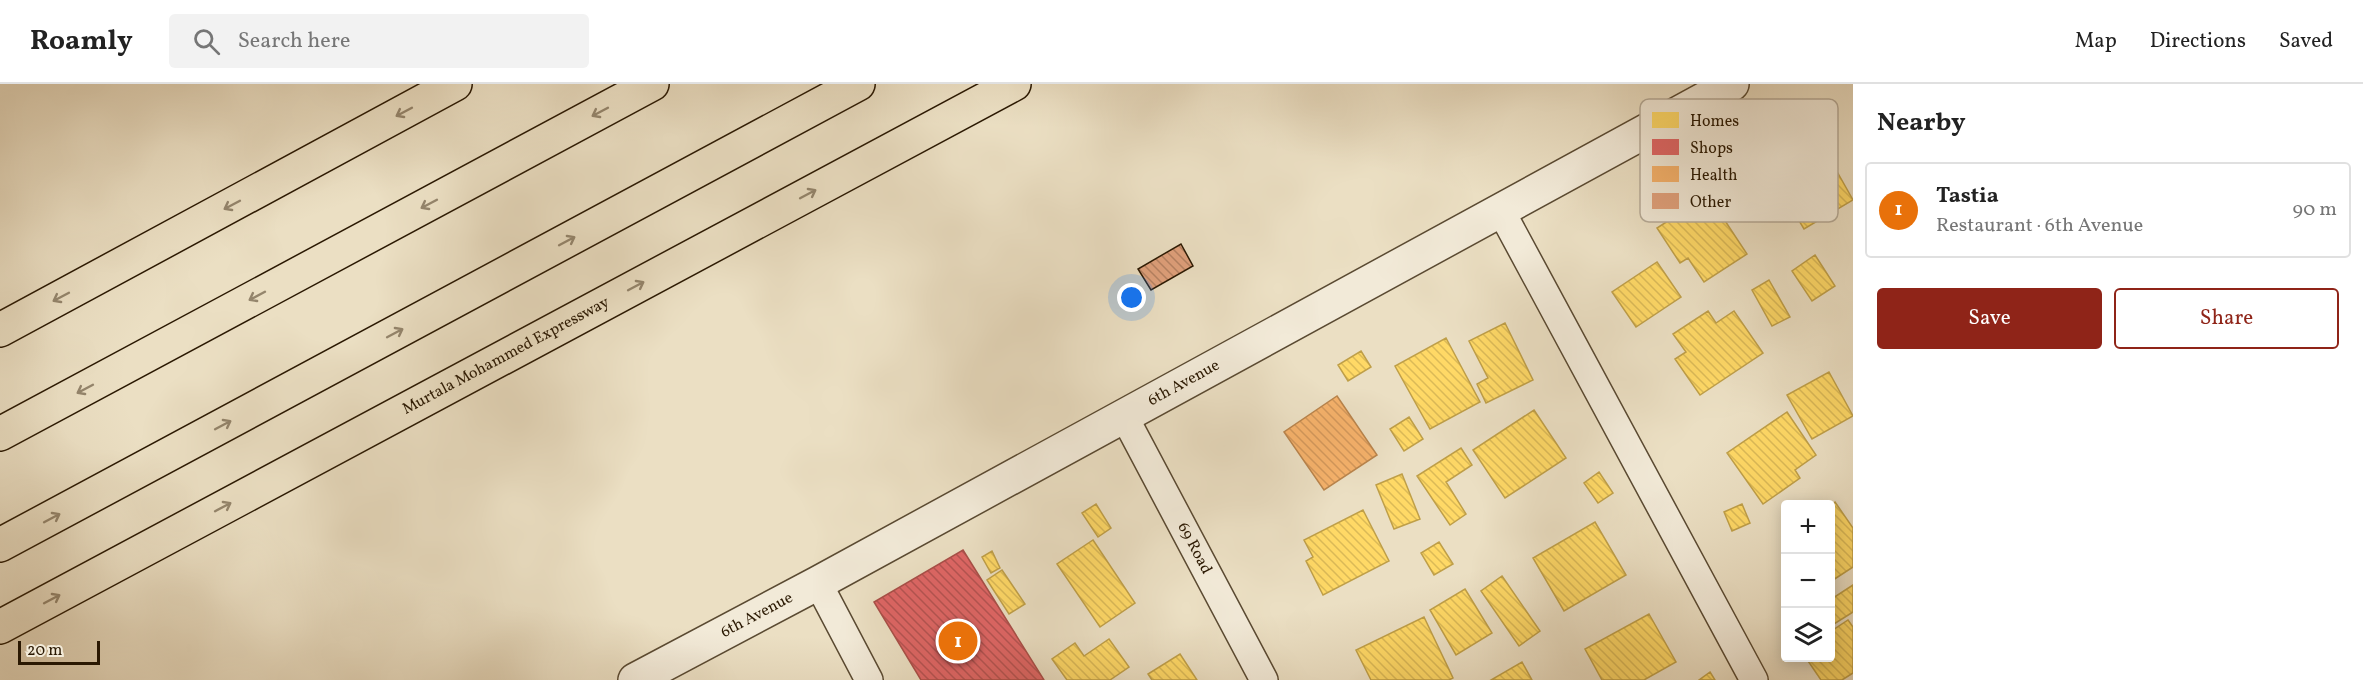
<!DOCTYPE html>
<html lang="en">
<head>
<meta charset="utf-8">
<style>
	body { margin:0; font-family:Vollkorn,serif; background:#f2f2f2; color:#222 }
	.controls { position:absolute; right:18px; bottom:18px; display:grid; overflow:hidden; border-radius:6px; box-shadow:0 3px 15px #0003 }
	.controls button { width:54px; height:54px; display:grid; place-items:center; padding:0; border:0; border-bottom:2px solid #e0e0e0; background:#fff; color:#222; font:30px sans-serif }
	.scale { position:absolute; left:18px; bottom:15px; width:82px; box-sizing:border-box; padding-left:6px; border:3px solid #2a1802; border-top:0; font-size:16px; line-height:21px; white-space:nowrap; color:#2a1802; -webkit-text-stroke:4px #f2ead8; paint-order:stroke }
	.you { position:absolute; left:1132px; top:214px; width:21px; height:21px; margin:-15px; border:4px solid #fff; border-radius:50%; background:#1a73e8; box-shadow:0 0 0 9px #1a73e833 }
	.badge { display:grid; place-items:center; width:39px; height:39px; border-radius:50%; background:#8f2418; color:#fff; font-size:20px; font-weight:700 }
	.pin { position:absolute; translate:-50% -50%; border:3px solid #fff; box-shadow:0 2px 6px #0006 }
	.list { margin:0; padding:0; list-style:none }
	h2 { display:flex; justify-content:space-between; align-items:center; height:78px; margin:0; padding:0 24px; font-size:26px }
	h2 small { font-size:20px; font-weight:400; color:#767676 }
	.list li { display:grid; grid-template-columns:39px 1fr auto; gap:18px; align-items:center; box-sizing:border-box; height:96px; margin:0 12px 12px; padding:0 12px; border:2px solid #e0e0e0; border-radius:6px }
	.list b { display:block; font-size:22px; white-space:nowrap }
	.list p { margin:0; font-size:20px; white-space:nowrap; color:#767676 }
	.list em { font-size:20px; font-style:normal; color:#767676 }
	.actions { display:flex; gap:12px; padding:18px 24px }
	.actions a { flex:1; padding:14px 0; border:2px solid #8f2418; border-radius:6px; text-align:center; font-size:21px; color:#8f2418 }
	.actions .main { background:#8f2418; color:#fff }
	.icon { flex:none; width:33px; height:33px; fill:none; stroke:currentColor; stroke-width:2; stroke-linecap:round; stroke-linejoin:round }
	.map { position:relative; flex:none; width:1853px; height:596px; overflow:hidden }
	header { display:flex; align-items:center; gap:36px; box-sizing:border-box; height:84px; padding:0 30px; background:#fff; border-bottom:2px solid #e0e0e0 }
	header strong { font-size:28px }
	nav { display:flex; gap:33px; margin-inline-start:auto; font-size:21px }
	.search { width:420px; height:54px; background:#f2f2f2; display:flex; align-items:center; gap:15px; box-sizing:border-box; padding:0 21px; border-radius:6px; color:#767676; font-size:22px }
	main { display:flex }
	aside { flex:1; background:#fff }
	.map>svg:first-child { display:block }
	.homes { fill:url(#homes-back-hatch); stroke:#bf9f48; stroke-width:1.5 }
	.shops { fill:url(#shops-back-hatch); stroke:#a94f48; stroke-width:1.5 }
	.health { fill:url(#health-back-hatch); stroke:#b9844c; stroke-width:1.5 }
	.building { fill:url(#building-back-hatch); stroke:#2a1802; stroke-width:1.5 }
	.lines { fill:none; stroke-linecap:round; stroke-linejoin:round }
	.minor-casing { stroke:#5a4a32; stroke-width:30 }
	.tertiary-casing { stroke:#5a4a32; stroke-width:36 }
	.trunk-casing { stroke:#2a1802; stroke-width:36 }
	.motorway-casing { stroke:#2a1802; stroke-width:36 }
	.minor { stroke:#f2ead8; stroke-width:27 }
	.tertiary { stroke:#f2ead8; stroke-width:33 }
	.trunk { stroke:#ebdfc3; stroke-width:33 }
	.motorway { stroke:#ebdfc3; stroke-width:33 }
	.oneway { stroke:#94856c }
	.labels { text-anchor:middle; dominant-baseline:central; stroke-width:6; stroke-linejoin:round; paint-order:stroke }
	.street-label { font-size:16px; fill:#2a1802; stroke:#f2ead8 }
	.key { fill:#f2ead8; stroke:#b6ab98; stroke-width:1.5 }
	.key-label { font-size:16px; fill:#2a1802 }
</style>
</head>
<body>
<header>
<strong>Roamly</strong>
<div class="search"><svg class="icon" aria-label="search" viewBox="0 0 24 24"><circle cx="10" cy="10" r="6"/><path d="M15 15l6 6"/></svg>Search here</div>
<nav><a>Map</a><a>Directions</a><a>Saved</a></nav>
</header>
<main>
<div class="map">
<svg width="1853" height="596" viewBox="0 0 1853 596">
	<defs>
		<pattern id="homes-back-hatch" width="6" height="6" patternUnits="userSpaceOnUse" patternTransform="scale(1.5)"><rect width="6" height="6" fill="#ffd966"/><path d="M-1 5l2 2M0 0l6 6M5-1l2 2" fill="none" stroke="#dbba57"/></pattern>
		<pattern id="shops-back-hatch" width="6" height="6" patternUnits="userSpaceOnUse" patternTransform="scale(1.5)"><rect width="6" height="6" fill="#e06666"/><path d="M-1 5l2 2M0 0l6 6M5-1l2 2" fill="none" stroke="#b65352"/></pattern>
		<pattern id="health-back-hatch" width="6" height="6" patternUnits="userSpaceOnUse" patternTransform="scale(1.5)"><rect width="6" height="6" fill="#f6b26b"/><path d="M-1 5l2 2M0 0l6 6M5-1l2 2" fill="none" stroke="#d3985b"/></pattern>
		<pattern id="building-back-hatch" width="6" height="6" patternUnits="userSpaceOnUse" patternTransform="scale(1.5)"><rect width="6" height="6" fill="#e1a17c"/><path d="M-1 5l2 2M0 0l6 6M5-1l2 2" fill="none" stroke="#b78263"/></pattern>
	</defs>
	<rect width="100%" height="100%" fill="#ebdfc3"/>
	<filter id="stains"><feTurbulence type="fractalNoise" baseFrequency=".00333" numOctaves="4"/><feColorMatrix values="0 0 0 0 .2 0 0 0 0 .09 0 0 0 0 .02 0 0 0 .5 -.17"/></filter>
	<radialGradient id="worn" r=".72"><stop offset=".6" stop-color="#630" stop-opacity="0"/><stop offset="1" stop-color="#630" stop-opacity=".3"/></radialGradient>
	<!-- homes -->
	<path class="homes" d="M1817,52L1853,116L1804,145L1766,82Z
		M1708,111L1747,170L1704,198L1688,174L1680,179L1657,144Z
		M1815,171L1835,202L1812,217L1792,187Z
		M1657,178L1681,213L1636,243L1612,208Z
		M1769,196L1790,233L1772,242L1752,206Z
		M1708,227L1716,239L1734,227L1763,269L1700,311L1675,275L1686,268L1673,250Z
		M1505,239L1533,296L1486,319L1477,300L1488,294L1469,257Z
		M1446,254L1480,318L1430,345L1395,282Z
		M1361,267L1371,283L1348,297L1338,281Z
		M1829,288L1853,332L1812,355L1787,311Z
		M1534,326L1566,374L1505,414L1473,366Z
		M1787,328L1816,371L1795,386L1800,394L1763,420L1727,369Z
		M1409,333L1423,355L1404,367L1390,345Z
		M1461,364L1472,381L1446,398L1466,430L1450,441L1417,392Z
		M1599,388L1613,409L1598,419L1584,399Z
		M1402,390L1420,435L1394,445L1376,401Z
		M1835,418L1853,444V483L1830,498V422Z
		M1096,420L1111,444L1098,453L1082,429Z
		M1742,420L1750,439L1732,447L1724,428Z
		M1363,426L1389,477L1323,511L1306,477L1313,473L1304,456Z
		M1595,438L1626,491L1564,527L1533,474Z
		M1093,456L1135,519L1100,543L1057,480Z
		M1439,458L1453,480L1434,491L1421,469Z
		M992,467L1000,484L991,489L982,473Z
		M1002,486L1025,520L1009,530L987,496Z
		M1502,492L1540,547L1519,562L1481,507Z
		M1853,501V528L1834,540L1830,535V516Z
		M1465,505L1492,549L1456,571L1430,526Z
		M1649,530L1676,578L1644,596H1602L1585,565Z
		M1424,533L1453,594L1449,596H1371L1356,566Z
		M1848,536L1853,543V589L1842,596H1821L1806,574H1830V548Z
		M1109,555L1129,583L1110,596H1067L1052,575L1075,559L1084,572Z
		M1180,570L1197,596H1152L1148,590Z
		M1522,578L1532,596H1491Z
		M1710,588L1715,596H1699Z"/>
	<!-- shops -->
	<path class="shops" d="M963,466L1044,596H921L874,518Z"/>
	<!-- health -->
	<path class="health" d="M1337,312L1377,371L1324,406L1284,348Z"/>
	<!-- building -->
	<path class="building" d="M1181,160L1193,182L1151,206L1138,185Z"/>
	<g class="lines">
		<defs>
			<g id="minor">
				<path d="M1500,125L1754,596"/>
				<path id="s1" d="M1124,332L1264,596"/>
				<path d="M818,499L869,596"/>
			</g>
			<g id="tertiary">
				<path id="s2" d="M635,596L818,499L1732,0"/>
			</g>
			<g id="trunk">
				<path d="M0,246L455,0"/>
				<path id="s3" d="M0,543L1014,0"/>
			</g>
			<path id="motorway" d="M0,350L652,0
				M0,461L858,0"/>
		</defs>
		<!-- minor casing -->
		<use href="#minor" class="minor-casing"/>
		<!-- tertiary casing -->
		<use href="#tertiary" class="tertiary-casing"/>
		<!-- trunk casing -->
		<use href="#trunk" class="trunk-casing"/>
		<!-- motorway casing -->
		<use href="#motorway" class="motorway-casing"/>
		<!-- minor -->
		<use href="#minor" class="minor"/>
		<!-- tertiary -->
		<use href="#tertiary" class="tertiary"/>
		<!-- trunk -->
		<use href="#trunk" class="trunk"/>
		<!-- motorway -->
		<use href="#motorway" class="motorway"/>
	</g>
	<!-- one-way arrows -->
	<defs><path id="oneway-shaft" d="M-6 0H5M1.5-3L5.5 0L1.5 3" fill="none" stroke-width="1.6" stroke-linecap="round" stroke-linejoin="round" transform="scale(1.5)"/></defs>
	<g class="oneway">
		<use href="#oneway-shaft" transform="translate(404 28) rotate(152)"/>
		<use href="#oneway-shaft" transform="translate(600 28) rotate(152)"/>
		<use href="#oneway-shaft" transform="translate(808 110) rotate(-28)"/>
		<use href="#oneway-shaft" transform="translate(429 120) rotate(152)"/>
		<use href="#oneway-shaft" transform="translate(232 121) rotate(152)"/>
		<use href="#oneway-shaft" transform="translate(567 157) rotate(-28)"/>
		<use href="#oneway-shaft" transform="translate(636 202) rotate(-28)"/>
		<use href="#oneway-shaft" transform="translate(257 212) rotate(152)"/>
		<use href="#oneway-shaft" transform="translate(61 213) rotate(152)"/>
		<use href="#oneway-shaft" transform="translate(395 249) rotate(-28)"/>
		<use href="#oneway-shaft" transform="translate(85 305) rotate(152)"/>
		<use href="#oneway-shaft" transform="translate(223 341) rotate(-28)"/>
		<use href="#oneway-shaft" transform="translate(223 423) rotate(-28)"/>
		<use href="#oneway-shaft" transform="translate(52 434) rotate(-28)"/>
		<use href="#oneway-shaft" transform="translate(52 515) rotate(-28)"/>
	</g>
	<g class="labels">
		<!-- street labels -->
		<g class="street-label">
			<text stroke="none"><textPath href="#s3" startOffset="574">Murtala Mohammed Expressway</textPath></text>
			<text stroke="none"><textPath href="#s2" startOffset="624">6th Avenue</textPath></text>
			<text stroke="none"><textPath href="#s1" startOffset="150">69 Road</textPath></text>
			<text stroke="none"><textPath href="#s2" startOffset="138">6th Avenue</textPath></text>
		</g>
	</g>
	<!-- legend -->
	<rect x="1640" y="15" width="198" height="123" rx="9" class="key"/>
	<rect x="1652" y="28" width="27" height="16" fill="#ffd966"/>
	<rect x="1652" y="55" width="27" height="16" fill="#e06666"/>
	<rect x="1652" y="82" width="27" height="16" fill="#f6b26b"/>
	<rect x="1652" y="109" width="27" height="16" fill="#e1a17c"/>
	<g class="key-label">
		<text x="1690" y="42">Homes</text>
		<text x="1690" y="69">Shops</text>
		<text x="1690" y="96">Health</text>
		<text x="1690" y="123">Other</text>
	</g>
	<rect width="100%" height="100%" filter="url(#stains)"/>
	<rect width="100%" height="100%" fill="url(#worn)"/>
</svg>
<div class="controls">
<button>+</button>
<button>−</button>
<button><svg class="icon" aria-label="layers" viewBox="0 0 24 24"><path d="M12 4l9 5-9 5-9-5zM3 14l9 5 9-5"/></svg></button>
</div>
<div class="scale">20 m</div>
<div class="you"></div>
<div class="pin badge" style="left:958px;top:557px;background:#e8710a">1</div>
</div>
<aside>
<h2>Nearby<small></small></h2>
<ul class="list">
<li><span class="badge" style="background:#e8710a">1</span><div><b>Tastia</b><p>Restaurant · 6th Avenue</p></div><em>90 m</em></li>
</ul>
<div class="actions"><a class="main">Save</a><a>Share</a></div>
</aside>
</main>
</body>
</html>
